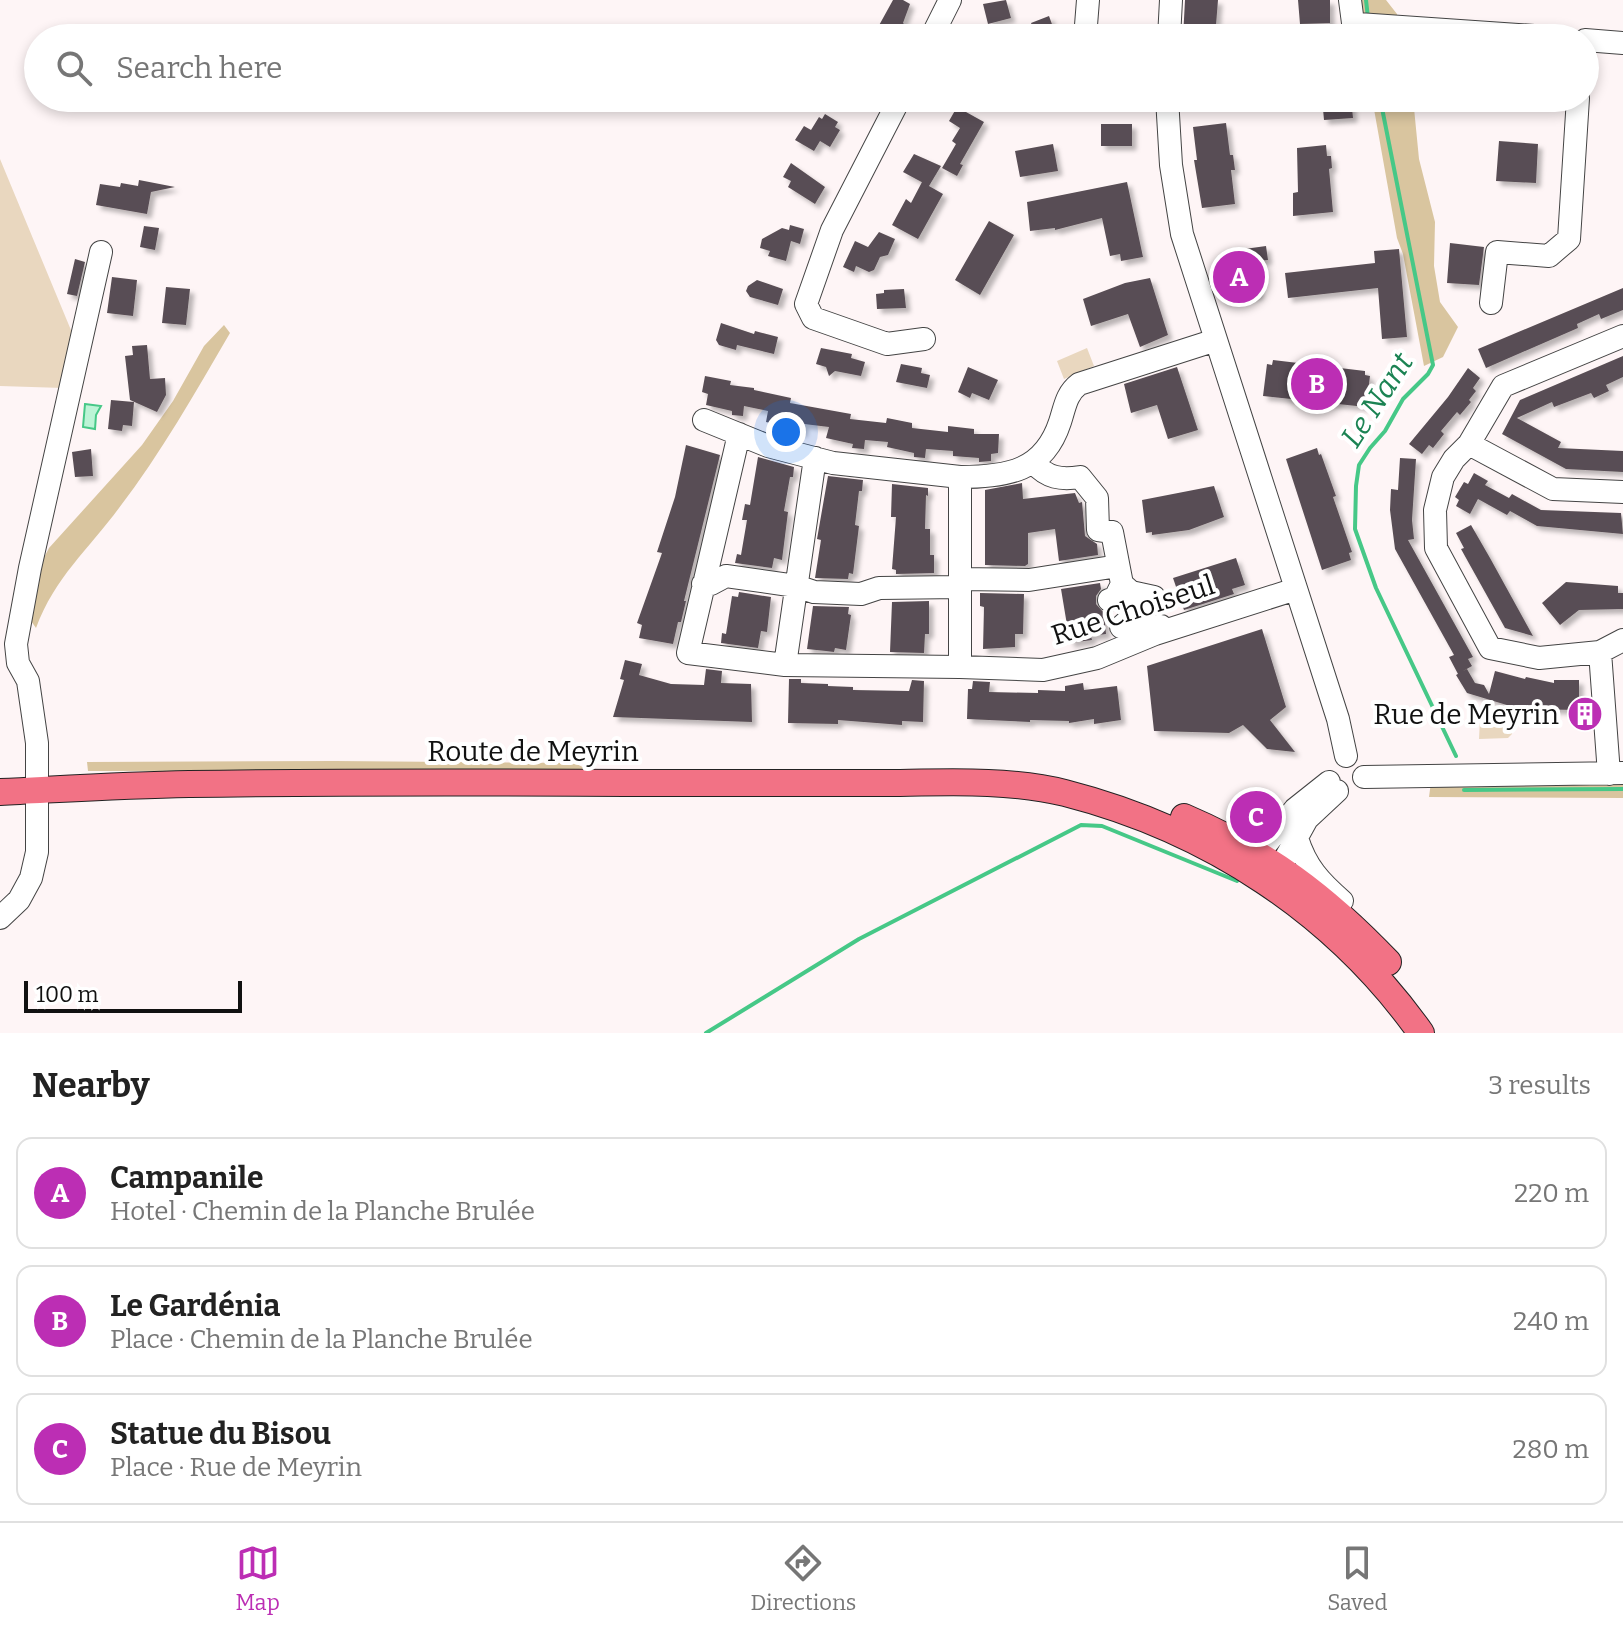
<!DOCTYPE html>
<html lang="en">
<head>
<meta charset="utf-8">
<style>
	body { margin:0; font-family:Bitter,serif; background:#f2f2f2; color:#222 }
	.scale { position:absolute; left:24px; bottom:20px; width:218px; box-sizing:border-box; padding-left:8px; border:4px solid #111; border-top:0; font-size:22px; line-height:28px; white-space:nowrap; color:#111; -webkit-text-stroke:6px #fff; paint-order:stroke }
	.you { position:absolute; left:786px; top:432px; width:28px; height:28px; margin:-20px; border:6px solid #fff; border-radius:50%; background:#1a73e8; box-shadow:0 0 0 12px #1a73e833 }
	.badge { display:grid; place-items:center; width:52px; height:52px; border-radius:50%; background:#bc2eb4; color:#fff; font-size:26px; font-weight:700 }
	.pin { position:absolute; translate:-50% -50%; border:4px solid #fff; box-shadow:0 2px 8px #0006 }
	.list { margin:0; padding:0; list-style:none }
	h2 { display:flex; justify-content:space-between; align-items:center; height:104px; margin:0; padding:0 32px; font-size:34px }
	h2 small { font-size:26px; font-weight:400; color:#767676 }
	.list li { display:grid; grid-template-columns:52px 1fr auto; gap:24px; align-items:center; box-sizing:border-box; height:112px; margin:0 16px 16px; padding:0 16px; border:2px solid #e0e0e0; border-radius:16px }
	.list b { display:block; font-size:30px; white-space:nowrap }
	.list p { margin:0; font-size:26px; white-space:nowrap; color:#767676 }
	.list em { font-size:26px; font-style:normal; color:#767676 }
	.icon { flex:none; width:44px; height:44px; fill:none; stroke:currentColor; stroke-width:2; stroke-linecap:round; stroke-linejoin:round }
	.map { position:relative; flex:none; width:1623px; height:1033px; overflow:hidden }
	.search { position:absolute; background:#fff; box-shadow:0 4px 12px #0003; left:24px; right:24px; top:24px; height:88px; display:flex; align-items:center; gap:20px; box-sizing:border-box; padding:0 28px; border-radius:44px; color:#767676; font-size:30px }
	.sheet { height:488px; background:#fff }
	nav { display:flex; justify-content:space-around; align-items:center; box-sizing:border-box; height:112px; border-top:2px solid #e0e0e0; background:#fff; font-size:22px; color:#767676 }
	nav a { display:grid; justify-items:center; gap:4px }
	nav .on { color:#bc2eb4 }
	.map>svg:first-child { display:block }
	.green { fill:#e9d7bf }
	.forest { fill:#d9c59f }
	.water { fill:#bcf4d6; stroke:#46c887; stroke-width:2 }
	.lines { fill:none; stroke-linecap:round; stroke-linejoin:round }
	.stream { stroke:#46c887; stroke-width:4 }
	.building { fill:#594e54; filter:url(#shadow) }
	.minor-casing { stroke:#444; stroke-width:24 }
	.major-casing { stroke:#222; stroke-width:28 }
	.minor { stroke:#fff; stroke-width:22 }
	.major { stroke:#f27285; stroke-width:26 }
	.labels { text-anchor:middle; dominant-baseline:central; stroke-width:8; stroke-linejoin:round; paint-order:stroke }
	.street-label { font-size:28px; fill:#111; stroke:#fff }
	.poi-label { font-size:28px; fill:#111; stroke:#fff; text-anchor:end }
	.water-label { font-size:30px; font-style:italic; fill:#1b8353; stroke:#fff }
</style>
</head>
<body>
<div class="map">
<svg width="1623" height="1033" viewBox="0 0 1623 1033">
	<defs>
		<filter id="shadow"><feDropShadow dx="4.5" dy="4.5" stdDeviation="2" flood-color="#0004"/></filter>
	</defs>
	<rect width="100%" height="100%" fill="#fef5f6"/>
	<!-- green -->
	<path class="green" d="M0,159L73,335L63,388L0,386Z
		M1087,348L1094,366L1064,379L1057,361Z
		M1480,719H1512V734L1508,738L1479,739Z"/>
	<!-- forest -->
	<path class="forest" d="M1356,0H1386L1397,14L1400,38H1362Z
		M1372,98H1413L1419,159L1435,222L1434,266L1440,302L1458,327L1443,357L1424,366L1403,254L1397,238Z
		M224,325L230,333C195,393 161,453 119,508C88,550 55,577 36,628L29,618L37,571L49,548L142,445L173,401L204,346Z
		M335,761L575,763L588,770L88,771L87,762Z
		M1623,779V798L1429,797L1431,782Z"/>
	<!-- water -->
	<path class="water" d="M85,404L101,406L96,415L95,429L83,427Z"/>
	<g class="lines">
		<!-- stream -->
		<path class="stream" d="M1366,0L1368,18
			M1380,98L1433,365L1428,374L1403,399L1385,431L1370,448L1359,465L1356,486L1355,529L1376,588L1456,756
			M1464,790L1623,789
			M706,1033L859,939L1081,825L1102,826L1237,881"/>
	</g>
	<!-- building -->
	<path class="building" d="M893,0H903L910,4L903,23L905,25L897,38L877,29Z
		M1006,0L1011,18L988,24L983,4Z
		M1185,0H1218L1216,25L1201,24L1200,38H1183Z
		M1298,0H1330V23L1300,24Z
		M1049,16L1057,38H1037L1031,23Z
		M1322,98H1351L1353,118L1324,120Z
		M957,107L984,122L960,164L963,165L957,176L942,168L956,144L952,141L960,128L949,121Z
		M825,114L838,122L835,127L840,130L830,147L820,141L814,151L795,140L804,126L811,130L819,117L822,119Z
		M1226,123L1230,155H1233L1235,170H1231L1235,204L1202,208L1194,160H1197L1193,127Z
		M1101,124H1132V146H1101Z
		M1499,141L1538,144L1536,183L1496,181Z
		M1053,144L1058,171L1020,177L1015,151Z
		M1326,145L1327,156H1331L1332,168L1329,169L1333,212L1293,216V193L1298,192L1297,148Z
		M914,154L941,166L929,186L903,172Z
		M791,163L825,187L815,204L788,187L791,181L783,177Z
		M139,180L175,187L151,192L147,214L96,205L100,184L120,187L121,183L138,186Z
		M922,182L943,194L918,239L892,225L906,199L911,203Z
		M1127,182L1143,257L1121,261L1120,254L1110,256L1102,218L1055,230V228L1030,231L1027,202Z
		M989,221L1014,235L980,295L955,280Z
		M790,225L804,229L800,244L791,241L786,261L768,256L770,251L760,248L762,239L782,228L789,230Z
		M144,226L159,228L155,250L140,247Z
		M879,232L895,239L888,255L880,257L874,270L869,272L856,266L854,272L843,267L855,241L868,247Z
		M1450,243L1484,247L1479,285L1447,283Z
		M1266,246L1268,260L1257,261L1259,270L1256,272L1259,295L1223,300L1220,262H1224L1223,252Z
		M1399,249L1407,337L1382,339L1378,288L1288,298L1285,273L1375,263L1374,251Z
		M75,259L85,262L77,296L67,294Z
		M112,277L137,280L133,316L107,313Z
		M1150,278L1168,335L1140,347L1128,314L1091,326L1083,299L1125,283Z
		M757,280L783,289L778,305L750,297L746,291L748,286Z
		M166,287L190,289L186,325L162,323Z
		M1623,288V310L1601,319L1599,314L1577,324L1578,328L1486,368L1478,349Z
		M904,289L906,308L877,309L876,294L884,293V290Z
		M721,323L754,334L755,331L778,337L774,354L737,345L736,350L719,345L716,340Z
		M147,345L150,379L165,378L166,395L157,412L130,400L125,356L133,355L132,346Z
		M821,348L852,354L851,358L865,362L861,376L835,371L829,376L826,367L816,364Z
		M1623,356V377L1606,385L1609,391L1594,398L1591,393L1554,407L1552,402L1517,418L1561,442L1558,448L1623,451V472L1566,469L1502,434L1520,400Z
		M1273,360L1365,371V375L1370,376L1366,407L1263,396L1267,364L1272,365Z
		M901,364L922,368L921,373L930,375L927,388L896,382Z
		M968,367L998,380L989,400L972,393L970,398L958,392Z
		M1177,367L1198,430L1168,439L1157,405L1131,413L1124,384Z
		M1468,368L1480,378L1473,388L1476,391L1469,400L1471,402L1460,415L1457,412L1441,431L1444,434L1433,448L1429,445L1422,454L1409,444L1448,397Z
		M705,376L731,381L730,385L754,388V390L791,398L790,403L851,414L850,419L886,423L887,418L912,423V428L948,432V426L974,429V434H999L998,453L991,454V461L979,462V458L953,456V451L926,449L925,458L914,457V453L887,447L888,442L865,440L864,449L852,448L853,444L826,438L829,427L804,424L803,433L792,432V428L766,422L768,411L744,406L743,416L732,415V411L706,405L708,394L702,392Z
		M111,400L134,402L132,426L123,425L122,431L108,429Z
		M686,445L720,455L684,601H686L681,622H678L673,644L639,638L642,625L637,623L662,553L657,552L675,497Z
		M1317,448L1319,455L1321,454L1336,496L1333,497L1352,552L1349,553L1351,560L1322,570L1286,459Z
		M91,449L93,476L75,477L72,452Z
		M758,457L794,467L793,477H790L784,511L788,512L782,560L774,558L772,568L735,563L737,554L741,555L747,520H742L745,504L750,505Z
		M1400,458L1416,459L1412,520L1414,539L1408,540L1473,657L1468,659L1472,666L1458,674L1449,657L1454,655L1395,549L1390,510L1391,489L1398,490Z
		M1474,473L1488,481L1485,485L1509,498L1512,494L1541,510L1621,513L1623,534L1537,526L1510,511L1507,515L1478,499L1470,514L1456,506L1459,500L1455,497L1464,482L1468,484Z
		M828,476L863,480L862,491H859L855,525L859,526L853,574L849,573L848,579L815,578L821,540L817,539Z
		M1022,483L1023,499L1075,493L1079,503L1082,502L1085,536L1097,544L1098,555L1059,561L1055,529L1028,533V564L1025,566L985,565V490Z
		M892,484L928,488V496L926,495L925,529H930V555H934V573L896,574V570L892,569L896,517H891Z
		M1214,486L1224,517L1189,530L1152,535V532L1146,533L1142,500Z
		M1471,525L1490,558L1533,636L1505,628L1461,549L1464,548L1456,533Z
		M1236,558L1245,585L1232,589L1234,594L1184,610L1173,578Z
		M1566,582L1618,586V593H1623V609L1579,610L1560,625L1542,603Z
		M1100,583L1101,589L1096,596V604L1104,613L1106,634L1091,636L1092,640L1070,643L1061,589Z
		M739,592L771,597L767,632L761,631L758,648L721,643L722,633L726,634L732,596L738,597Z
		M980,593L1024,594L1023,634H1015V647L983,649L984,607L980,606Z
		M929,601V634H925L924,653L890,652L892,602Z
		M813,606L849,607L848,614L851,615L846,650L835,648L834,652L826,651L807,649Z
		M1262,629L1286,707L1270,720L1295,752L1267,749L1243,725L1229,733L1154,731L1147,666Z
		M625,660L642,664L639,675L671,684L704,685L706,669L722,671L721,683L751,684L752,722L613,717L624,680L620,679Z
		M1467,669L1475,683L1484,685L1489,694L1495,671L1525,679L1526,677L1554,683V680H1579V710L1520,709L1467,693L1456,675Z
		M789,679H801V683L828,684V686L853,687V690L909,691L912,680L924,681L923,722L902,721V725L838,720V724L788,723Z
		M973,681L990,682L989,692L1038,693V690L1065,691V686L1083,683L1084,690L1117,686L1121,720L1094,724V719L1069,723V721L1030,720V722L967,719L968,689H972Z"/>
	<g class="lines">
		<defs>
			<path id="minor" d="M1350,0L1353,23L1358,24L1563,38
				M931,38L950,0
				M1085,38L1088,0
				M1169,38L1171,0
				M1585,40L1623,43
				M900,98L832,230L806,304L813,318L887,344L924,339
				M1167,98L1171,165L1182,234L1338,719L1346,756
				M1491,303L1497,252L1549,256L1569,239L1578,98
				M1216,340L1079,384C1066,394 1065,407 1060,422C1044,471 1008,477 960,477V667L1043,670L1097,658L1155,634L1296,589
				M704,420L768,446L833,463L960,477
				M739,434L688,653L785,665L960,667
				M1469,444L1553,489L1623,492
				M1034,463C1047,478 1061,480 1080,477L1097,498L1098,530L1112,532L1122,584L1131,592L1154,597L1121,627L1161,626
				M960,579L1029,580L1118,566
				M703,584H711L726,576L796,586L814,592L861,594L879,588L960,587
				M1109,600L1115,598L1122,584
				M1600,652L1539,658L1490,648L1436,548L1435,510L1443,477L1454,459L1469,444L1503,386L1623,336
				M785,665L815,458
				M1609,774L1600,652L1623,640
				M1364,777L1623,773
				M1329,782L1295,809L1259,853L1260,877L1280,868L1307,819L1337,791
				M1297,838C1306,867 1320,882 1342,901
				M0,918L19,900L31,878L37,852V743L28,681L18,663L16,644L30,568L101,252"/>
			<path id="major" d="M0,792C63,789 126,785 189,784C370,781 552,783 733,783C789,783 844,783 900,783C954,782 1013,780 1065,793C1209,830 1335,912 1421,1033
				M1184,817C1268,853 1325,896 1388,962"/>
		</defs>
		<!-- minor casing -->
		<use href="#minor" class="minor-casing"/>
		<!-- major casing -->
		<use href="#major" class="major-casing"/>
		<!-- minor -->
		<use href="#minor" class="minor"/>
		<!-- major -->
		<use href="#major" class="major"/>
	</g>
	<!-- icons -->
	<defs>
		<symbol id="building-disc" viewBox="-11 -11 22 22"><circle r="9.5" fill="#bc2eb4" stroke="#fff"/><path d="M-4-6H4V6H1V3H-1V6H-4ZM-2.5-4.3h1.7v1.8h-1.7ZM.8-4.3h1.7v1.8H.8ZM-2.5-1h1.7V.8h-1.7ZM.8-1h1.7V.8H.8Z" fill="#fff"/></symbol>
	</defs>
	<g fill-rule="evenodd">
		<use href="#building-disc" x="1565" y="694" width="40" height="40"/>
	</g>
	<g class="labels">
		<!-- street labels -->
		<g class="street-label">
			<text transform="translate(1133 610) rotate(-18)">Rue Choiseul</text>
			<text x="533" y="751">Route de Meyrin</text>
		</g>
		<!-- poi labels -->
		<g class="poi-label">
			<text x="1559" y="714">Rue de Meyrin</text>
		</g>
		<!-- water labels -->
		<g class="water-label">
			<text transform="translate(1377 400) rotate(-57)">Le Nant</text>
		</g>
	</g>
</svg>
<div class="scale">100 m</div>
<div class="you"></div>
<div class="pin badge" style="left:1239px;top:277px">A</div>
<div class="pin badge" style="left:1317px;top:384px">B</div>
<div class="pin badge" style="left:1256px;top:817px">C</div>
<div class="search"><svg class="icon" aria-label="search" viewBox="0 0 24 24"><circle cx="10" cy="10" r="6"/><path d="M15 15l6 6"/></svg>Search here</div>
</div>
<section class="sheet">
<h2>Nearby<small>3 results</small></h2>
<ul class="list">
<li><span class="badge">A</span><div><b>Campanile</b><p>Hotel · Chemin de la Planche Brulée</p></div><em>220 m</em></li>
<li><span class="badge">B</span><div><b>Le Gardénia</b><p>Place · Chemin de la Planche Brulée</p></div><em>240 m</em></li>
<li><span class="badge">C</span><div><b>Statue du Bisou</b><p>Place · Rue de Meyrin</p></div><em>280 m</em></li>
</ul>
</section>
<nav>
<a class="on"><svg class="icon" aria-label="map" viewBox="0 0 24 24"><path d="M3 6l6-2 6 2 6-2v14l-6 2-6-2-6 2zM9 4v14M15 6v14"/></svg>Map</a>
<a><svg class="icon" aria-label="directions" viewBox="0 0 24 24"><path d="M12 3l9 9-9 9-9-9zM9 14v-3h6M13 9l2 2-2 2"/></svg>Directions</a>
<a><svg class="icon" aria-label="saved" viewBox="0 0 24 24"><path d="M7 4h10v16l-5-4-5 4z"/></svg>Saved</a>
</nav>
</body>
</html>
